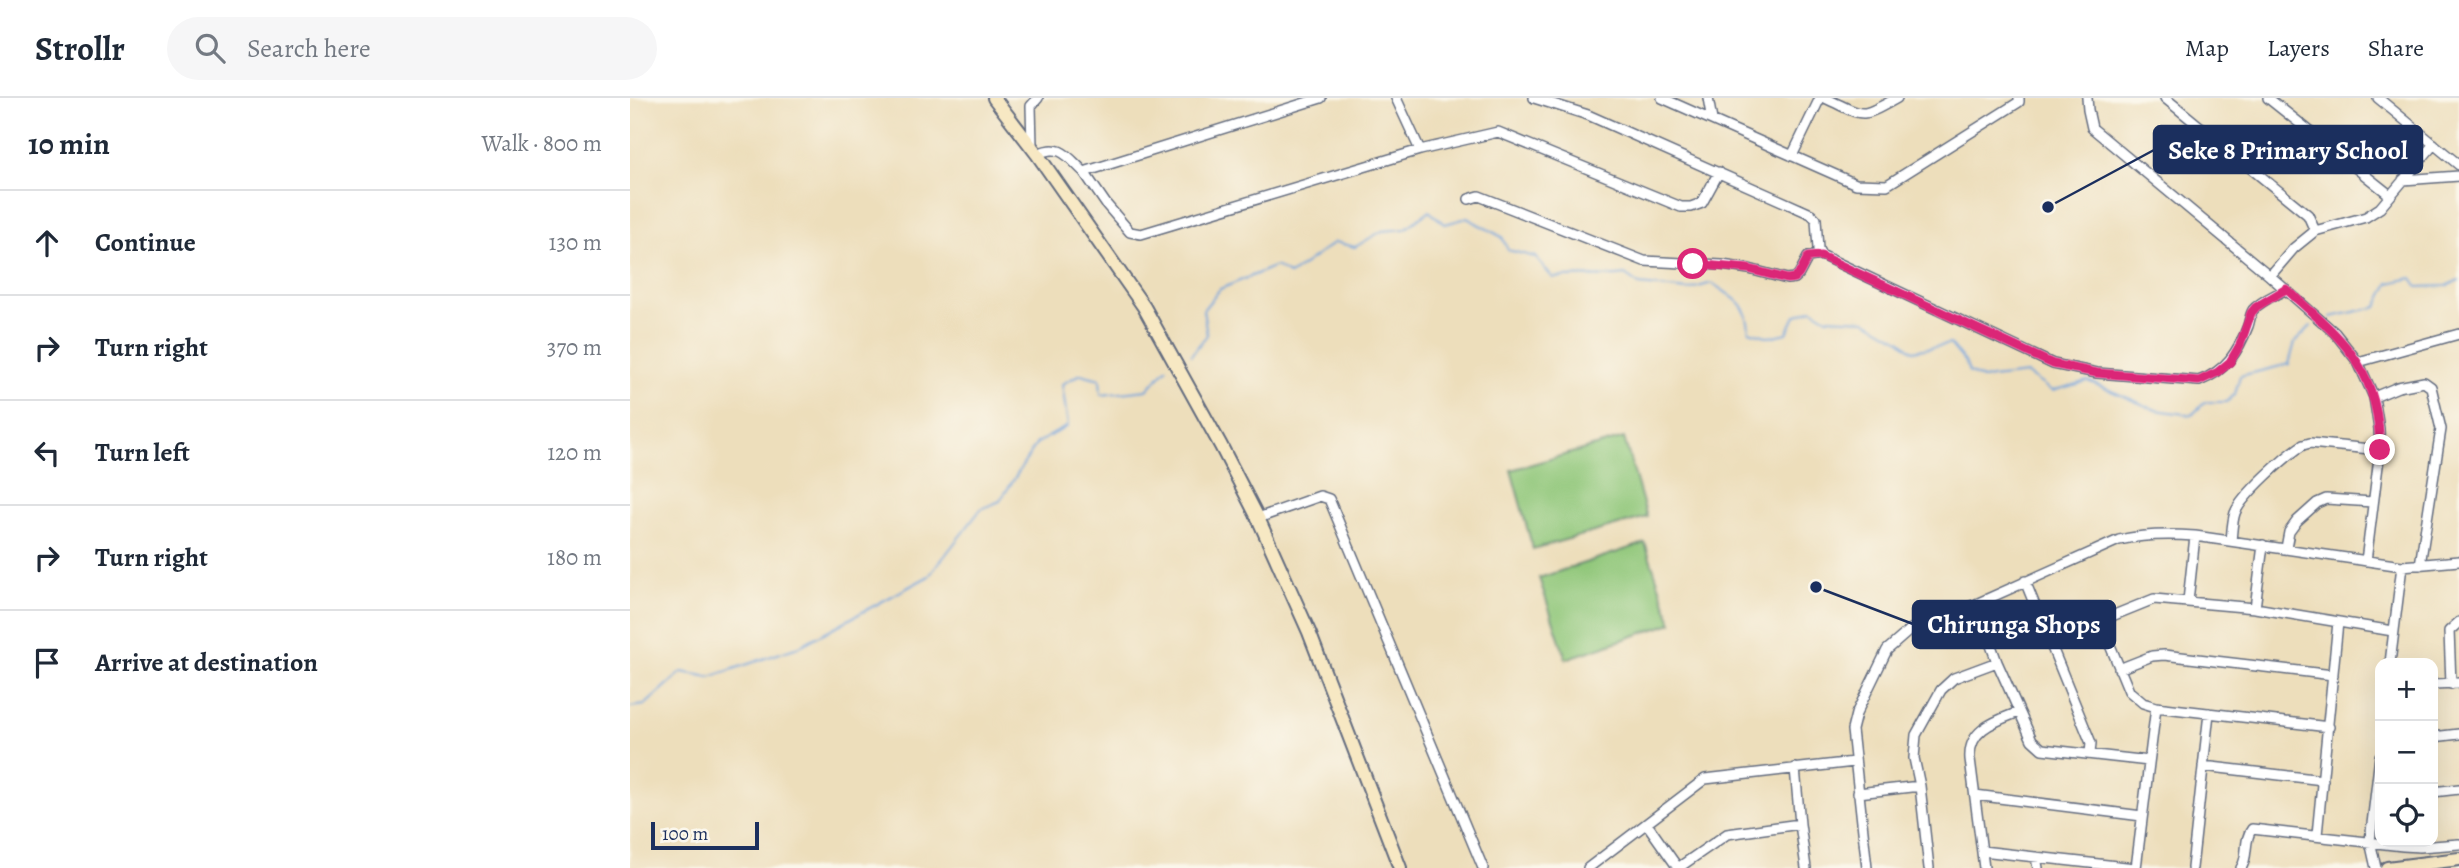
<!DOCTYPE html>
<html lang="en">
<head>
<meta charset="utf-8">
<style>
	body { margin:0; font-family:Alegreya,serif; background:#f6f6f7; color:#1f2937 }
	.controls { position:absolute; right:21px; bottom:21px; display:grid; overflow:hidden; border-radius:14px; box-shadow:0 7px 28px #0002 }
	.controls button { width:63px; height:63px; display:grid; place-items:center; padding:0; border:0; border-bottom:2px solid #e0e1e3; background:#fff; color:#1f2937; font:35px sans-serif }
	.scale { position:absolute; left:21px; bottom:18px; width:108px; box-sizing:border-box; padding-left:7px; border:4px solid #1b2f5e; border-top:0; font-size:19px; line-height:24px; white-space:nowrap; color:#1b2f5e; -webkit-text-stroke:5px #fbf7ec; paint-order:stroke }
	.stop { position:absolute; width:21px; height:21px; margin:-16px; border:5px solid #db2777; border-radius:50%; background:#fff }
	.stop.end { background:#db2777; border-color:#fff; box-shadow:0 2px 7px #0008 }
	.list { margin:0; padding:0; list-style:none }
	h2 { display:flex; justify-content:space-between; align-items:center; height:91px; margin:0; padding:0 28px; font-size:30px }
	h2 small { font-size:23px; font-weight:400; color:#747a83 }
	.list li { display:grid; grid-template-columns:46px 1fr auto; gap:21px; align-items:center; box-sizing:border-box; height:105px; padding:0 28px; border-top:2px solid #e0e1e3 }
	.list b { display:block; font-size:26px; white-space:nowrap }
	.list em { font-size:23px; font-style:normal; color:#747a83 }
	.icon { flex:none; width:38px; height:38px; fill:none; stroke:currentColor; stroke-width:2; stroke-linecap:round; stroke-linejoin:round }
	.map { position:relative; flex:none; width:1829px; height:770px; overflow:hidden }
	header { display:flex; align-items:center; gap:42px; box-sizing:border-box; height:98px; padding:0 35px; background:#fff; border-bottom:2px solid #e0e1e3 }
	header strong { font-size:33px }
	nav { display:flex; gap:38px; margin-inline-start:auto; font-size:24px }
	.search { width:490px; height:63px; background:#f6f6f7; display:flex; align-items:center; gap:18px; box-sizing:border-box; padding:0 24px; border-radius:38px; color:#747a83; font-size:26px }
	main { display:flex }
	aside { flex:1; background:#fff }
	.map>svg:first-child { display:block }
	.pitch { fill:#91c77a; stroke:#567b6c; stroke-width:2 }
	.lines { fill:none; stroke-linecap:round; stroke-linejoin:round }
	.stream { stroke:#6ea1da; stroke-width:2 }
	.street-casing { stroke:#646c7f; stroke-width:12 }
	.secondary-casing { stroke:#646c7f; stroke-width:16 }
	.street { stroke:#fff; stroke-width:9 }
	.secondary { stroke:#f7e8c3; stroke-width:12 }
	.route { stroke:#db2777; stroke-width:9 }
	.leader { fill:none; stroke:#1b2f5e; stroke-width:2.5 }
	.callout-dot { fill:#1b2f5e; stroke:#fbf7ec; stroke-width:2.5 }
	.callout { fill:#1b2f5e; stroke:#1b2f5e; stroke-width:2.5 }
	.callout-label { font-size:26px; text-anchor:middle; font-weight:bold; fill:#fff }
</style>
</head>
<body>
<header>
<strong>Strollr</strong>
<div class="search"><svg class="icon" aria-label="search" viewBox="0 0 24 24"><circle cx="10" cy="10" r="6"/><path d="M15 15l6 6"/></svg>Search here</div>
<nav><a>Map</a><a>Layers</a><a>Share</a></nav>
</header>
<main>
<aside>
<h2>10 min<small>Walk · 800 m</small></h2>
<ul class="list">
<li><svg class="icon" aria-label="ahead" viewBox="0 0 24 24"><path d="M12 20V5M6 11l6-6 6 6"/></svg><div><b>Continue</b></div><em>130 m</em></li>
<li><svg class="icon" aria-label="right" viewBox="0 0 24 24"><path d="M7 20v-9h11M14 6l5 5-5 5"/></svg><div><b>Turn right</b></div><em>370 m</em></li>
<li><svg class="icon" aria-label="left" viewBox="0 0 24 24"><path d="M17 20v-9H6M10 6l-5 5 5 5"/></svg><div><b>Turn left</b></div><em>120 m</em></li>
<li><svg class="icon" aria-label="right" viewBox="0 0 24 24"><path d="M7 20v-9h11M14 6l5 5-5 5"/></svg><div><b>Turn right</b></div><em>180 m</em></li>
<li><svg class="icon" aria-label="arrive" viewBox="0 0 24 24"><path d="M6 21V4h12l-3 4 3 4H6"/></svg><div><b>Arrive at destination</b></div></li>
</ul>
</aside>
<div class="map">
<svg width="1829" height="770" viewBox="0 0 1829 770">
	<rect width="100%" height="100%" fill="#fbf7ec"/>
	<filter id="ink" filterUnits="userSpaceOnUse"><feTurbulence type="fractalNoise" baseFrequency=".0143" numOctaves="2"/><feDisplacementMap in="SourceGraphic" scale="14" xChannelSelector="R" yChannelSelector="G"/><feConvolveMatrix kernelMatrix="1 2 1 2 8 2 1 2 1" color-interpolation-filters="sRGB"/></filter>
	<filter id="wash" filterUnits="userSpaceOnUse"><feTurbulence type="fractalNoise" baseFrequency=".00686" numOctaves="4" result="noise"/><feDisplacementMap in="SourceGraphic" scale="28" xChannelSelector="R" yChannelSelector="G"/><feGaussianBlur stdDeviation="1.57" result="paint"/><feColorMatrix in="noise" values="0 0 0 0 0 0 0 0 0 0 0 0 0 0 0 0 0 1.4 0 .05"/><feComposite in="paint" operator="in"/></filter>
	<g filter="url(#wash)">
		<rect width="100%" height="100%" fill="#eddebb"/>
		<!-- pitch -->
		<path class="pitch" d="M994,340L1017,419L903,451L881,372Z
			M1015,445L1042,525L936,561L909,480Z"/>
		<g class="lines">
			<!-- stream -->
			<path class="stream" d="M1701,219L1747,209L1759,185L1782,180L1788,189L1816,188L1829,182
				M561,257L577,237L573,212L590,191L646,168L660,177L705,144L725,149L752,133L775,131L799,113L815,126L837,120L872,139L878,152L905,159L923,180C948,176 971,181 995,177L1009,187L1058,192L1082,185C1104,201 1118,204 1119,233L1140,239L1157,235L1165,218L1182,211L1197,220L1235,222L1270,242L1283,253L1320,246L1335,264L1339,274L1352,281L1397,276L1422,293L1458,283L1526,312L1562,317L1575,304H1597L1605,296L1610,278L1659,266L1665,244L1681,228
				M0,609L15,607L52,574L80,579L168,549L299,478L351,411L370,403L407,345L438,328L432,286L451,276L470,281L471,297L517,292L537,270"/>
		</g>
	</g>
	<g filter="url(#ink)">
		<g class="lines">
			<defs>
				<path id="street" d="M766,0L790,52
					M904,0L958,17L1181,116L1186,121L1188,151L1191,157L1423,266L1467,275L1569,283C1596,273 1608,254 1618,228C1620,222 1620,217 1623,212C1630,203 1646,197 1656,191
					M1032,0L1226,86L1257,87L1389,4V0
					M1078,0L1082,22
					M1195,0C1235,18 1228,22 1267,0
					M1457,0L1458,12L1462,30L1640,178L1705,235L1728,264L1744,299L1749,331L1750,352L1736,463
					M1535,0L1678,117L1685,133
					M1638,0L1760,97
					M1748,0L1829,67
					M402,48L401,8L408,0
					M407,56C431,45 437,58 454,74L691,0
					M1162,58L1190,0
					M454,74L476,106L500,134L511,136L790,52L868,34L1051,109H1061L1072,105L1089,74
					M1773,82L1829,78
					M839,101L849,98L1014,163L1092,167L1119,171L1157,181L1165,180L1169,176L1178,159L1191,157
					M1640,178L1664,150L1685,133L1736,119L1750,110L1804,46
					M1728,264L1829,236
					M1744,299L1768,289L1794,284L1801,289L1811,331L1790,467
					M628,420L690,398L699,401L853,770
					M1601,443C1602,434 1602,424 1605,415C1612,397 1656,358 1673,347L1680,345L1750,352
					M1656,450L1659,434L1667,423L1687,405L1696,401L1743,404
					M1395,483L1461,645L1460,656
					M1558,503L1565,438
					M1625,510L1633,447
					M1470,523L1499,593L1513,605L1526,609L1699,629
					M1420,543L1524,501L1625,510L1763,533
					M1367,564L1402,642L1412,651L1519,663
					M1760,565L1772,468
					M1489,571L1522,558L1534,557L1703,577
					M1803,586L1829,585
					M1821,586L1819,533L1829,524
					M1803,639L1829,636
					M1573,668L1693,682
					M1290,688L1299,770
					M1803,694L1829,691
					M1228,695L1290,688L1284,660L1286,637L1311,592L1324,580L1367,564L1346,506
					M1345,697L1512,718
					M1017,726L1048,770
					M1170,726L1176,770
					M1687,737L1708,524
					M1352,753L1505,770
					M1406,759L1408,770
					M958,770L1075,681L1224,664
					M1048,770L1097,736L1170,726L1165,670
					M1237,770L1222,632L1226,616L1257,552L1281,531L1346,506L1489,442C1515,436 1538,436 1565,438L1772,468L1829,463
					M1354,770L1340,661C1338,631 1366,623 1389,614
					M1506,770L1526,609
					M1562,770L1579,615
					M1611,770C1619,759 1613,742 1622,731L1773,748L1790,749L1829,746
					M1746,770L1740,743L1750,658"/>
				<path id="secondary" d="M364,0L407,56L514,209L591,348L628,420L679,534L770,770
					M1757,770L1829,761"/>
			</defs>
			<!-- street casing -->
			<use href="#street" class="street-casing"/>
			<!-- secondary casing -->
			<use href="#secondary" class="secondary-casing"/>
			<!-- street -->
			<use href="#street" class="street"/>
			<!-- secondary -->
			<use href="#secondary" class="secondary"/>
		</g>
	</g>
	<g class="lines" filter="url(#ink)">
		<!-- route -->
		<path class="route" d="M1063,166L1119,171L1157,181L1165,180L1169,176L1178,159L1191,158L1423,266L1467,275L1569,283L1588,274L1600,264L1610,247L1621,215L1626,209L1656,191C1713,242 1749,269 1750,352"/>
	</g>
	<!-- callouts -->
	<path class="leader" d="M1418 109L1524 52M1186 489L1283 526"/>
	<g class="callout-dot">
		<circle cx="1418" cy="109" r="7"/>
		<circle cx="1186" cy="489" r="7"/>
	</g>
	<g class="callout">
		<rect x="1524" y="28" width="268" height="47" rx="7"/>
		<rect x="1283" y="503" width="202" height="47" rx="7"/>
	</g>
	<g class="callout-label">
		<text x="1658" y="61">Seke 8 Primary School</text>
		<text x="1384" y="535">Chirunga Shops</text>
	</g>
</svg>
<div class="controls">
<button>+</button>
<button>−</button>
<button><svg class="icon" aria-label="locate" viewBox="0 0 24 24"><circle cx="12" cy="12" r="6"/><path d="M12 2v4M12 18v4M2 12h4M18 12h4"/></svg></button>
</div>
<div class="scale">100 m</div>
<div class="stop" style="left:1063px;top:166px"></div>
<div class="stop end" style="left:1750px;top:352px"></div>
</div>
</main>
</body>
</html>
